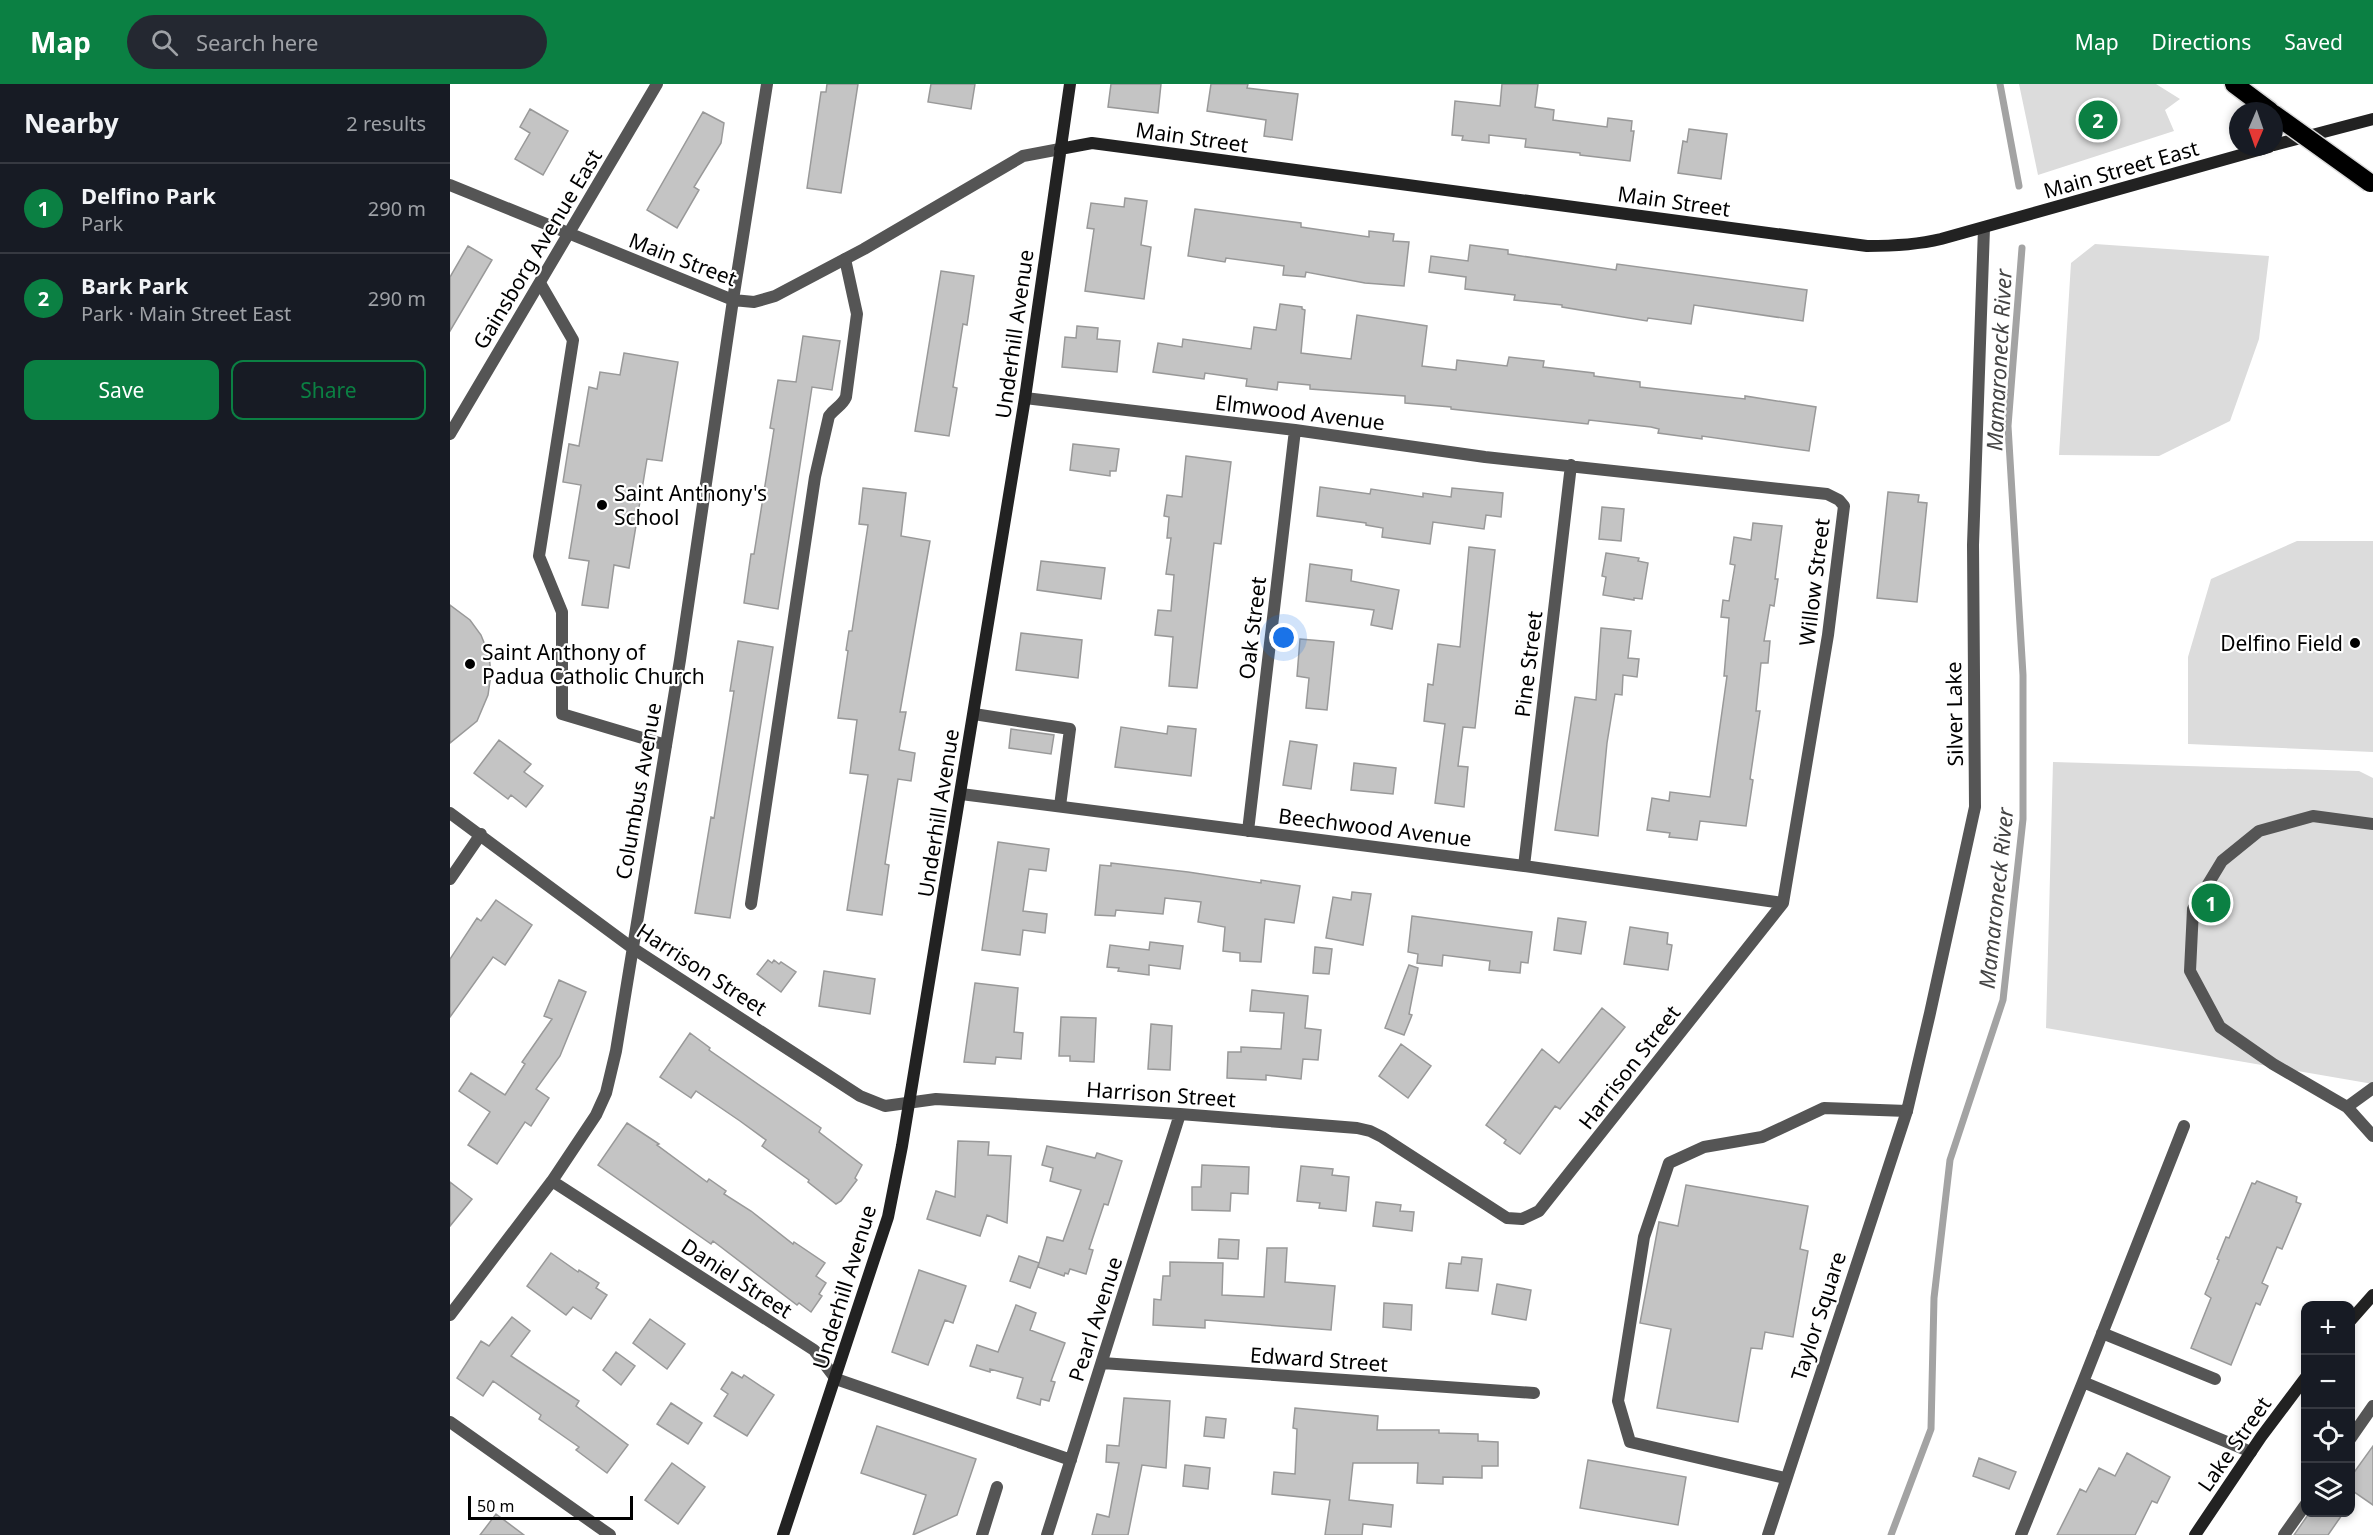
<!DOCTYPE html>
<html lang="en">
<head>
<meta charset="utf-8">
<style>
	body { margin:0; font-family:"Noto Sans",sans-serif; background:#242831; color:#f1f3f6 }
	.controls { position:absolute; right:18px; bottom:18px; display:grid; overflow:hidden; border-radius:12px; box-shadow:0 3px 9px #0003 }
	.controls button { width:54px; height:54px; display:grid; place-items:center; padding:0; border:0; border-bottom:2px solid #363941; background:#171b24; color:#f1f3f6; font:30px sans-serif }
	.compass { position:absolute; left:1779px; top:18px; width:54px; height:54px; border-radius:50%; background:#171b24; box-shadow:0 3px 9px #0003; rotate:182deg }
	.scale { position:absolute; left:18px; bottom:15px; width:165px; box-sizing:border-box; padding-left:6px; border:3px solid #000; border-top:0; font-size:16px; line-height:21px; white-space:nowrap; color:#000; -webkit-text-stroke:4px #fff; paint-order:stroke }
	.you { position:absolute; left:834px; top:554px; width:21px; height:21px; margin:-15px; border:4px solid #fff; border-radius:50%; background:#1a73e8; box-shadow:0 0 0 9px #1a73e833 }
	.badge { display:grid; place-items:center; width:39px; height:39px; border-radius:50%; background:#0b8043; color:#fff; font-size:20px; font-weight:700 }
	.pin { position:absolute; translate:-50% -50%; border:3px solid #fff; box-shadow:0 2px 6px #0006 }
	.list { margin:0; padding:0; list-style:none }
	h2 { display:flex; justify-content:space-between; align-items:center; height:78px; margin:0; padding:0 24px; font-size:26px }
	h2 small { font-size:20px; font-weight:400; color:#9ea1a6 }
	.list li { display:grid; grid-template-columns:39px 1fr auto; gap:18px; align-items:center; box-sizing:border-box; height:90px; padding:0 24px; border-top:2px solid #363941 }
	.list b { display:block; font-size:22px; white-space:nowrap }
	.list p { margin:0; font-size:20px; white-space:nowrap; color:#9ea1a6 }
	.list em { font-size:20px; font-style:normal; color:#9ea1a6 }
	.actions { display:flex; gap:12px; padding:18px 24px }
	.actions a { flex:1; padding:14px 0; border:2px solid #0b8043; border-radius:12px; text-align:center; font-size:21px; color:#0b8043 }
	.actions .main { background:#0b8043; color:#fff }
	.icon { flex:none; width:33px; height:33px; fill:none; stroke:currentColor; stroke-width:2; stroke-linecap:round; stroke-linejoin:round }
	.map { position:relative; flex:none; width:1923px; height:1451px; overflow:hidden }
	header { display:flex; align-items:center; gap:36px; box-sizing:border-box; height:84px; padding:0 30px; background:#0b8043; color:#fff }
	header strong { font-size:28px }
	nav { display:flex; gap:33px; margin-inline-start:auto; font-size:21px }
	.search { width:420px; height:54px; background:#242831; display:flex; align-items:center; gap:15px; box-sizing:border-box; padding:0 21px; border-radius:33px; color:#9ea1a6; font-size:22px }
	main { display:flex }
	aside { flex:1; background:#171b24 }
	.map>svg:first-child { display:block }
	.green { fill:#dcdcdc }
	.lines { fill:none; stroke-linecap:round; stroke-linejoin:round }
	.stream { stroke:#a3a3a3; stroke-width:7 }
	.building { fill:#c4c4c4; stroke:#999; stroke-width:1.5 }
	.highway-casing { stroke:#dbdbdb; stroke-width:21 }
	.lane { stroke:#555; stroke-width:12 }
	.street { stroke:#555; stroke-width:12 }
	.secondary { stroke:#222; stroke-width:12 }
	.highway { stroke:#000; stroke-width:18 }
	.highway-bridge-casing { stroke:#dbdbdb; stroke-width:21; stroke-linecap:butt }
	.highway-bridge { stroke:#000; stroke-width:18 }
	.poi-dot { fill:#000; stroke:#fff; stroke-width:2 }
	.labels { text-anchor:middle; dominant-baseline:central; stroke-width:4.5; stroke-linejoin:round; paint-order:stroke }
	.street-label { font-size:21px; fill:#000; stroke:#fff }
	.poi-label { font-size:21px; fill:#000; stroke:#fff; text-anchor:start }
	.water-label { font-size:22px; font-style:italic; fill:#444; stroke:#fff }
</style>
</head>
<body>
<header>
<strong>Map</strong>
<div class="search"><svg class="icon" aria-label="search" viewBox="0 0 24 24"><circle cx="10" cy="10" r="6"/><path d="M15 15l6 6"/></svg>Search here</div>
<nav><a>Map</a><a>Directions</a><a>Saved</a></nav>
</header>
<main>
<aside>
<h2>Nearby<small>2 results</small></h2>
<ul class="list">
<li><span class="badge">1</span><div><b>Delfino Park</b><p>Park</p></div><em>290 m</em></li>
<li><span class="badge">2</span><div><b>Bark Park</b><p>Park · Main Street East</p></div><em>290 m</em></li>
</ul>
<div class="actions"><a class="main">Save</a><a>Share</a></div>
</aside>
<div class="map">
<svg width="1923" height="1451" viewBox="0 0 1923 1451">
	<rect width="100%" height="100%" fill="#fff"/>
	<!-- green -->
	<path class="green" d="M1569,0H1706L1730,15L1715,26L1724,47L1588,91Z
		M1645,160L1819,172L1809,255L1780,337L1709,372L1609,371L1621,179Z
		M1847,457H1923V668L1738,660V573L1761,495Z
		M1603,678L1909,687L1923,694V1000L1596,944Z"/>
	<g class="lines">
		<!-- stream -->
		<path class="stream" d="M1550,0L1569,102
			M1441,1451L1481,1345L1484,1214L1500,1076L1553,916L1573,735V591L1558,342L1572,164"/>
	</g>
	<!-- building -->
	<path class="building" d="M377,0H408L391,109L357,104L371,8H376Z
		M481,0H525L521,25L478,18Z
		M661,0H711L708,29L658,23Z
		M761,0H798L797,4L848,10L842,56L814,52L816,36L757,27Z
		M1052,0H1088L1085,23L1104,26L1103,36L1157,43L1158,34L1182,37L1181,47H1184L1180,77L1130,71V69L1075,63L1076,55L1039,51V59L1012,56L1013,52L1002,51L1005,17L1050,22Z
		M80,25L118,47L93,91L65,75L80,49L70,43Z
		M253,28L274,39L271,59L244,103L249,106L227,144L197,126Z
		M1239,45L1277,50L1271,95L1228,89L1233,57L1237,58Z
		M675,114L697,117L691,161L701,163L694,215L635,207L644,145L637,144L641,119L674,123Z
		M745,125L851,139V143L919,153V147L944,150L943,157L959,158L954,202L915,199L856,188L855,193L833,191L834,182L776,174L775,178L738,172Z
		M1020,161L1058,166V170L1166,186L1167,180L1357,206L1353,237L1244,221L1241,240L1198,234L1197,237L1112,223V221L1064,216L1065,211L1015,205L1016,193L979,188L981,172L1018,177Z
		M18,162L42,176L0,247V193Z
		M491,187L524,192L517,241L513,240L503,303L507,304L499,352L465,347Z
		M830,220L852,223V225L855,226L851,269L901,275L907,231L977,242L972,282L1006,286L1007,276L1057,282L1059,273L1094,277L1093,283L1144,289V292L1190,298V303L1295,315V312L1366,323L1359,367L1252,352V355L1208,349L1209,345L1201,343L1139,336L1138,340L1001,325V323L955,319V312L860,305V301L828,298L827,306L796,302L797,295L755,289L754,295L703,288L708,259L732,263L733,255L801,265L804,243L826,246Z
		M627,242L648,244L647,255L670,257L667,288L612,283L615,253L626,254Z
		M353,252L390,257L382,306L362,303L328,525L294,519L301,470H304L324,345L320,344L328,296L346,298Z
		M174,269L228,278L212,377L197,375L179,484L164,481L158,524L132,521L139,477L119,474L131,401L113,398L119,360L129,362L139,303L147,305L150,288L170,291Z
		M623,360L669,365L666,387H660V392L620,386Z
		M736,372L781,378L771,460L764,459L747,604L719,602L723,553L705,551L708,526L721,527L724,491L716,490L721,454H717L719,433L714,432L717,411L732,413Z
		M870,403L920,410L921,405L973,413V409L1001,413L1002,404L1053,409L1051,433L1036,431L1034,445L983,438L980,460L932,453L933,444L916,441V439L867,432Z
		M413,404L456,409L451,452L480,457L450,628H456L449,666L465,669L461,697L448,695L435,780L439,781L432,831L397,826L418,691L400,689L407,636L388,634L398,567L396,566L399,547H402L418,441L409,440Z
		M1438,408L1469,411L1468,418L1477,419L1467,518L1427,514Z
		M1152,423L1174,425L1171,457L1149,455Z
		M1303,439L1332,442L1325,495H1328L1324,522L1320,521L1314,557H1320L1318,579H1311L1306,627H1310L1300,695L1303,696L1296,742L1250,737L1247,756L1219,753L1220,749L1197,746L1202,714L1219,717L1220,708L1260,713L1277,592H1274L1279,534L1271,533L1273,516L1279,517L1285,481L1280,480L1284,453L1301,456Z
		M1019,463L1045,466L1025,644L1013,643L1008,682L1018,683L1014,723L985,719L995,640L974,637L978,600L983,601L988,560L1010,563Z
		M1156,469L1189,474L1188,477L1198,479L1192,515L1184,514V516L1153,511L1156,493L1152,492Z
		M591,477L655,484L651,515L587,506Z
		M860,480L902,486L901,497L949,506L942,545L921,541L924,526L856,517Z
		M0,521L20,536L31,551L39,571L41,590L38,611L27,637L0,659Z
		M1151,544L1181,547L1178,574L1189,575L1187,593L1173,591L1172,611L1165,610L1157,659L1148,752L1105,746L1125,613L1146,616Z
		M571,549L632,556L628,594L566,586Z
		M850,555L884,558L877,626L856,624L859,594L847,592Z
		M288,557L323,563L280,834L245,829L261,733L264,734L284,607H280Z
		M718,642L746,645L741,692L665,683L671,643L717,650Z
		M561,645L604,651L601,670L559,664Z
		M49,656L81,680L74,688L93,702L76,723L61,711L58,715L24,689Z
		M840,657L867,661L861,705L833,701Z
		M904,679L946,684L943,710L901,706Z
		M548,758L599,765L596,787L579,785L573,827L597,830L595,849L573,846L570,871L532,866Z
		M661,779L738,788L811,799V796L850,802L844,839L815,835L811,878L790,877V869L773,867L775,843L748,838L751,818L715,814L713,830L666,826L665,832L645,831L650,781L661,782Z
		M902,808L921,810L913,861L876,854L883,813L901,816Z
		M46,816L82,841L55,881L43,873L0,933V875L27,834L31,837Z
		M962,832L1082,848L1078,879L1071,878L1070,889L1039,886L1040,877L993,871L992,882L967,879L968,870L958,868Z
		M1108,834L1136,838L1131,870L1104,866Z
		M1180,843L1218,849L1217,860L1222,861L1218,886L1174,880Z
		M700,858L733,862L730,885L699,881V891L668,887L669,884L657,883L660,861L699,866Z
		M865,863L882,865L879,890L863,889Z
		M318,876L322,879L324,876L329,880L331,878L346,888L331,908L307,890Z
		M959,881L968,884L959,930L962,931L954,951L935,944Z
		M374,887L425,895L420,930L369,922Z
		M109,896L136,908L110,972L86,1005L99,1014L81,1042L75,1038L47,1080L18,1061L40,1028L9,1007L21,989L55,1011L75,980L72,978L102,935L94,932Z
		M525,899L568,904L564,948L573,949L571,975L546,973L545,980L514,978Z
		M802,906L858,912L855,944L871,946L868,976L853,975L851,995L816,991V996L777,994L778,968H791V963L831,965L834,929L800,927Z
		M1152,924L1175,943L1110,1025L1105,1022L1070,1070L1054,1059L1056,1056L1036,1041L1092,965L1109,979Z
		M611,933L646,934L644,978L620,977V972H609Z
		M701,940L722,942L720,986L698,985Z
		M240,949L260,964L259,966L371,1044L369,1048L412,1081L405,1094L407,1096L391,1117L386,1120L358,1098L359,1096L312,1062L316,1056L290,1037L246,1007L241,1014L210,993Z
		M951,960L981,982L958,1014L929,992Z
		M177,1039L209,1060L207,1061L257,1098L259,1095L276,1107L274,1110L301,1127L343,1160L344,1158L375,1179L366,1192L376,1199L369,1210L372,1212L361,1228L349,1219L347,1221L263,1157L261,1160L148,1081Z
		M508,1057L539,1058L538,1071L561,1072L557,1139L537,1131L530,1152L477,1135L486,1107L505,1113Z
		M597,1062L645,1074L647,1069L672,1077L658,1121L654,1120L639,1165L643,1166L636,1190L620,1185L618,1190L615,1189L614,1192L588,1183L597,1153L613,1157L631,1106L600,1097L603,1084L592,1081Z
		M752,1081L799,1083L798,1110L781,1109L780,1127L742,1126V1103H751Z
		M851,1082L883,1085L882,1091L899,1093L896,1127L869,1124L870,1119L847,1117Z
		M1807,1097L1847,1113L1846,1118L1851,1120L1832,1165L1827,1163L1812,1199L1818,1202L1810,1221L1806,1219L1781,1281L1741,1264L1761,1214L1755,1210L1769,1176L1767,1175L1776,1153L1779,1154L1802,1099L1805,1100Z
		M0,1098L22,1115L0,1142Z
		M1236,1101L1358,1122L1350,1165L1358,1167L1343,1253L1315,1248L1312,1265L1301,1264L1288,1338L1207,1324L1221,1245L1190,1239L1209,1138L1228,1142Z
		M926,1118L951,1121L950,1127L964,1128L962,1147L923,1142Z
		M769,1155L789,1156L788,1175L768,1174Z
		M817,1164H837L835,1198L885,1202L881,1246L755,1236V1244L703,1241L704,1215L711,1216L713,1192H720V1178L773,1179L772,1211L814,1213Z
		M101,1169L128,1188L129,1186L149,1199L146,1204L157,1211L141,1235L123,1223L116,1231L77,1202Z
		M569,1172L589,1179L580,1204L560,1197Z
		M1012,1173L1032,1175L1028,1207L996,1204L999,1179L1011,1180Z
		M469,1186L516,1202L503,1239L495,1236L478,1281L442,1268Z
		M1047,1200L1081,1206L1076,1236L1042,1230Z
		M934,1219L962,1221L961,1246L933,1243Z
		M566,1221L586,1229L580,1246L615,1259L601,1297L605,1298L599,1317L591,1315L590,1321L567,1314L573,1294L540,1285V1288L520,1282L527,1261L548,1268Z
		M62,1233L80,1247L61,1272L129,1317L126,1322L178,1361L157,1389L126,1366L129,1363L89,1335L91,1331L43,1297L33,1312L7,1294L31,1257L39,1262Z
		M200,1235L235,1260L217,1285L183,1259Z
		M166,1268L185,1282L171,1301L153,1286Z
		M282,1288L292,1294L294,1291L324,1311L297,1352L264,1332L278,1310L271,1305Z
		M674,1314L720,1317L716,1384L692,1381L678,1451H642L647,1430L659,1433L669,1379L656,1378L657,1361L669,1362Z
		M221,1319L252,1339L238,1360L207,1340Z
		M845,1324L928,1332L927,1346H989V1349L1028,1350V1357L1048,1358V1382H1032V1394L993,1393V1400L967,1399L968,1379H903L899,1416L943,1421L941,1443L913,1440L912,1451H875L880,1416L822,1410L824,1388L845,1390L847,1345L843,1344Z
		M756,1333L776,1335L774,1354L754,1352Z
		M427,1342L526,1375L507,1431L463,1451L476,1411L411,1389Z
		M1923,1362V1421L1900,1405V1394Z
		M1677,1369L1720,1393L1707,1419L1702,1417L1685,1451H1607L1630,1405L1636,1408L1649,1384L1665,1392Z
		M1529,1374L1566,1388L1559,1405L1523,1392Z
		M1138,1376L1236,1393L1228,1441L1130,1424Z
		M222,1379L255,1403L228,1440L195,1416Z
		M735,1381L760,1384L758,1405L733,1402Z
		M1860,1428H1894L1878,1451H1844Z
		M46,1430L74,1451H30Z"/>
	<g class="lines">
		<defs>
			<path id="highway" d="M1784,0L1820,27"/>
		</defs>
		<!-- highway casing -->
		<use href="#highway" class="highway-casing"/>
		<!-- lane -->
		<path class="lane" d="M90,199L123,256L89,472L112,528V630L216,661
			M524,630L620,645L610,722
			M1923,740L1863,732L1809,747L1772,777L1743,825L1740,887L1770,943L1823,980L1897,1023L1923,1052
			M301,820L365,393L379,332C385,324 392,322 396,313L407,230L395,175
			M1897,1023L1923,1004
			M1734,1042L1633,1298L1801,1368
			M1652,1249L1765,1295
			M1900,1355L1923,1322
			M1335,1394L1180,1358L1168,1317L1194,1153L1219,1079L1254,1063L1312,1053L1374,1024L1457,1027L1480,929L1525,723L1523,461L1534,144
			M532,1451L547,1403
			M1571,1451L1633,1298
			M1834,1451L1856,1420"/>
		<!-- street -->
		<path class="street" d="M0,101L283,216L304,218L325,212L414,165L573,72L610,65
			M575,314L845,346L1035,373L1377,410L1389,416L1394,422L1378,551L1333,819
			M0,350L207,0
			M511,710L1074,782L1333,819
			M0,729L181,863L410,1012L435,1022L486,1015L730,1030L907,1044L920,1047L932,1053L1057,1134L1072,1135L1089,1127L1333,819
			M798,747L845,346
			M1074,782L1121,381
			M0,795L31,750
			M102,1097L364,1266L386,1295L621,1376
			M0,1231L102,1097L146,1031L156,1009L166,967L230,576L283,216L317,0
			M652,1279L1084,1309
			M0,1338L160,1451
			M597,1451L730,1030
			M1318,1451L1457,1027"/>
		<!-- secondary -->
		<path class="secondary" d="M1824,61L1923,35
			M610,65L642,59L1417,162C1443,162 1466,161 1491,155L1819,63
			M1900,1237L1923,1211
			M333,1451L438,1133L452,1062L575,314L620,0
			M1745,1451L1811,1353L1856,1293"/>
		<!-- highway -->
		<use href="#highway" class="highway"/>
		<defs>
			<path id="highway-bridge" d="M1824,30L1920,99"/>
		</defs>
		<!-- highway-bridge casing -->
		<use href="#highway-bridge" class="highway-bridge-casing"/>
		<!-- highway-bridge -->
		<use href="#highway-bridge" class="highway-bridge"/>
	</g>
	<!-- markers -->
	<g class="poi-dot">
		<circle cx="152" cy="421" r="6"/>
		<circle cx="1905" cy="559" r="6"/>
		<circle cx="20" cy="580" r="6"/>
	</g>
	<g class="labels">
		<!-- street labels -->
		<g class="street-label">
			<text transform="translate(742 53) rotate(8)">Main Street</text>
			<text transform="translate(1671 85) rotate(-16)">Main Street East</text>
			<text transform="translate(1224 117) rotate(8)">Main Street</text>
			<text transform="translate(87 165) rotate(-59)">Gainsborg Avenue East</text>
			<text transform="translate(233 175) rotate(21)">Main Street</text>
			<text transform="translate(564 250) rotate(-82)">Underhill Avenue</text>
			<text transform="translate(850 328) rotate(7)">Elmwood Avenue</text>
			<text transform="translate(1364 498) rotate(-83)">Willow Street</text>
			<text transform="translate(802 544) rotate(-83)">Oak Street</text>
			<text transform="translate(1078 580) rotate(-83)">Pine Street</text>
			<text transform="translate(1504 630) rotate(-91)">Silver Lake</text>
			<text transform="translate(188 707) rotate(-80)">Columbus Avenue</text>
			<text transform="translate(488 729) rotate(-81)">Underhill Avenue</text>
			<text transform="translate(925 743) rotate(7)">Beechwood Avenue</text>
			<text transform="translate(252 885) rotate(33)">Harrison Street</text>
			<text transform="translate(1179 983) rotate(-52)">Harrison Street</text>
			<text transform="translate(711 1010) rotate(4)">Harrison Street</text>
			<text transform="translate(287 1194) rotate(33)">Daniel Street</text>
			<text transform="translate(394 1203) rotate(-73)">Underhill Avenue</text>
			<text transform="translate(1368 1232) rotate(-72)">Taylor Square</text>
			<text transform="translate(645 1235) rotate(-72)">Pearl Avenue</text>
			<text transform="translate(869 1275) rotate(4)">Edward Street</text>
			<text transform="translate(1784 1360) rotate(-55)">Lake Street</text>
		</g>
		<!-- poi labels -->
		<g class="poi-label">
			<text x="164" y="409">Saint Anthony's<tspan x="164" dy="24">School</tspan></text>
			<text x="1893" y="559" text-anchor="end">Delfino Field</text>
			<text x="32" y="568">Saint Anthony of<tspan x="32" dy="24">Padua Catholic Church</tspan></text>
		</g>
		<!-- water labels -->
		<g class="water-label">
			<text transform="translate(1548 276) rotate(-87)">Mamaroneck River</text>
			<text transform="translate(1545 814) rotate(-84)">Mamaroneck River</text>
		</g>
	</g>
</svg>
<div class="controls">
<button>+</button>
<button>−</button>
<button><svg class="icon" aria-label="locate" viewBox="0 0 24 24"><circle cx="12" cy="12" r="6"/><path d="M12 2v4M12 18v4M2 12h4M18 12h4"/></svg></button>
<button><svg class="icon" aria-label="layers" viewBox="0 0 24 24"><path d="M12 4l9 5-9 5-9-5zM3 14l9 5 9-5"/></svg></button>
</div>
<svg class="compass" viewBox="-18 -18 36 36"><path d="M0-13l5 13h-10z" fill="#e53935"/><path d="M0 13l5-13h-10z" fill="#9ea1a6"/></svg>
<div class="scale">50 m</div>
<div class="you"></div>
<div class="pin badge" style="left:1761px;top:819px">1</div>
<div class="pin badge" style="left:1648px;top:36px">2</div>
</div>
</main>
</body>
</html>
